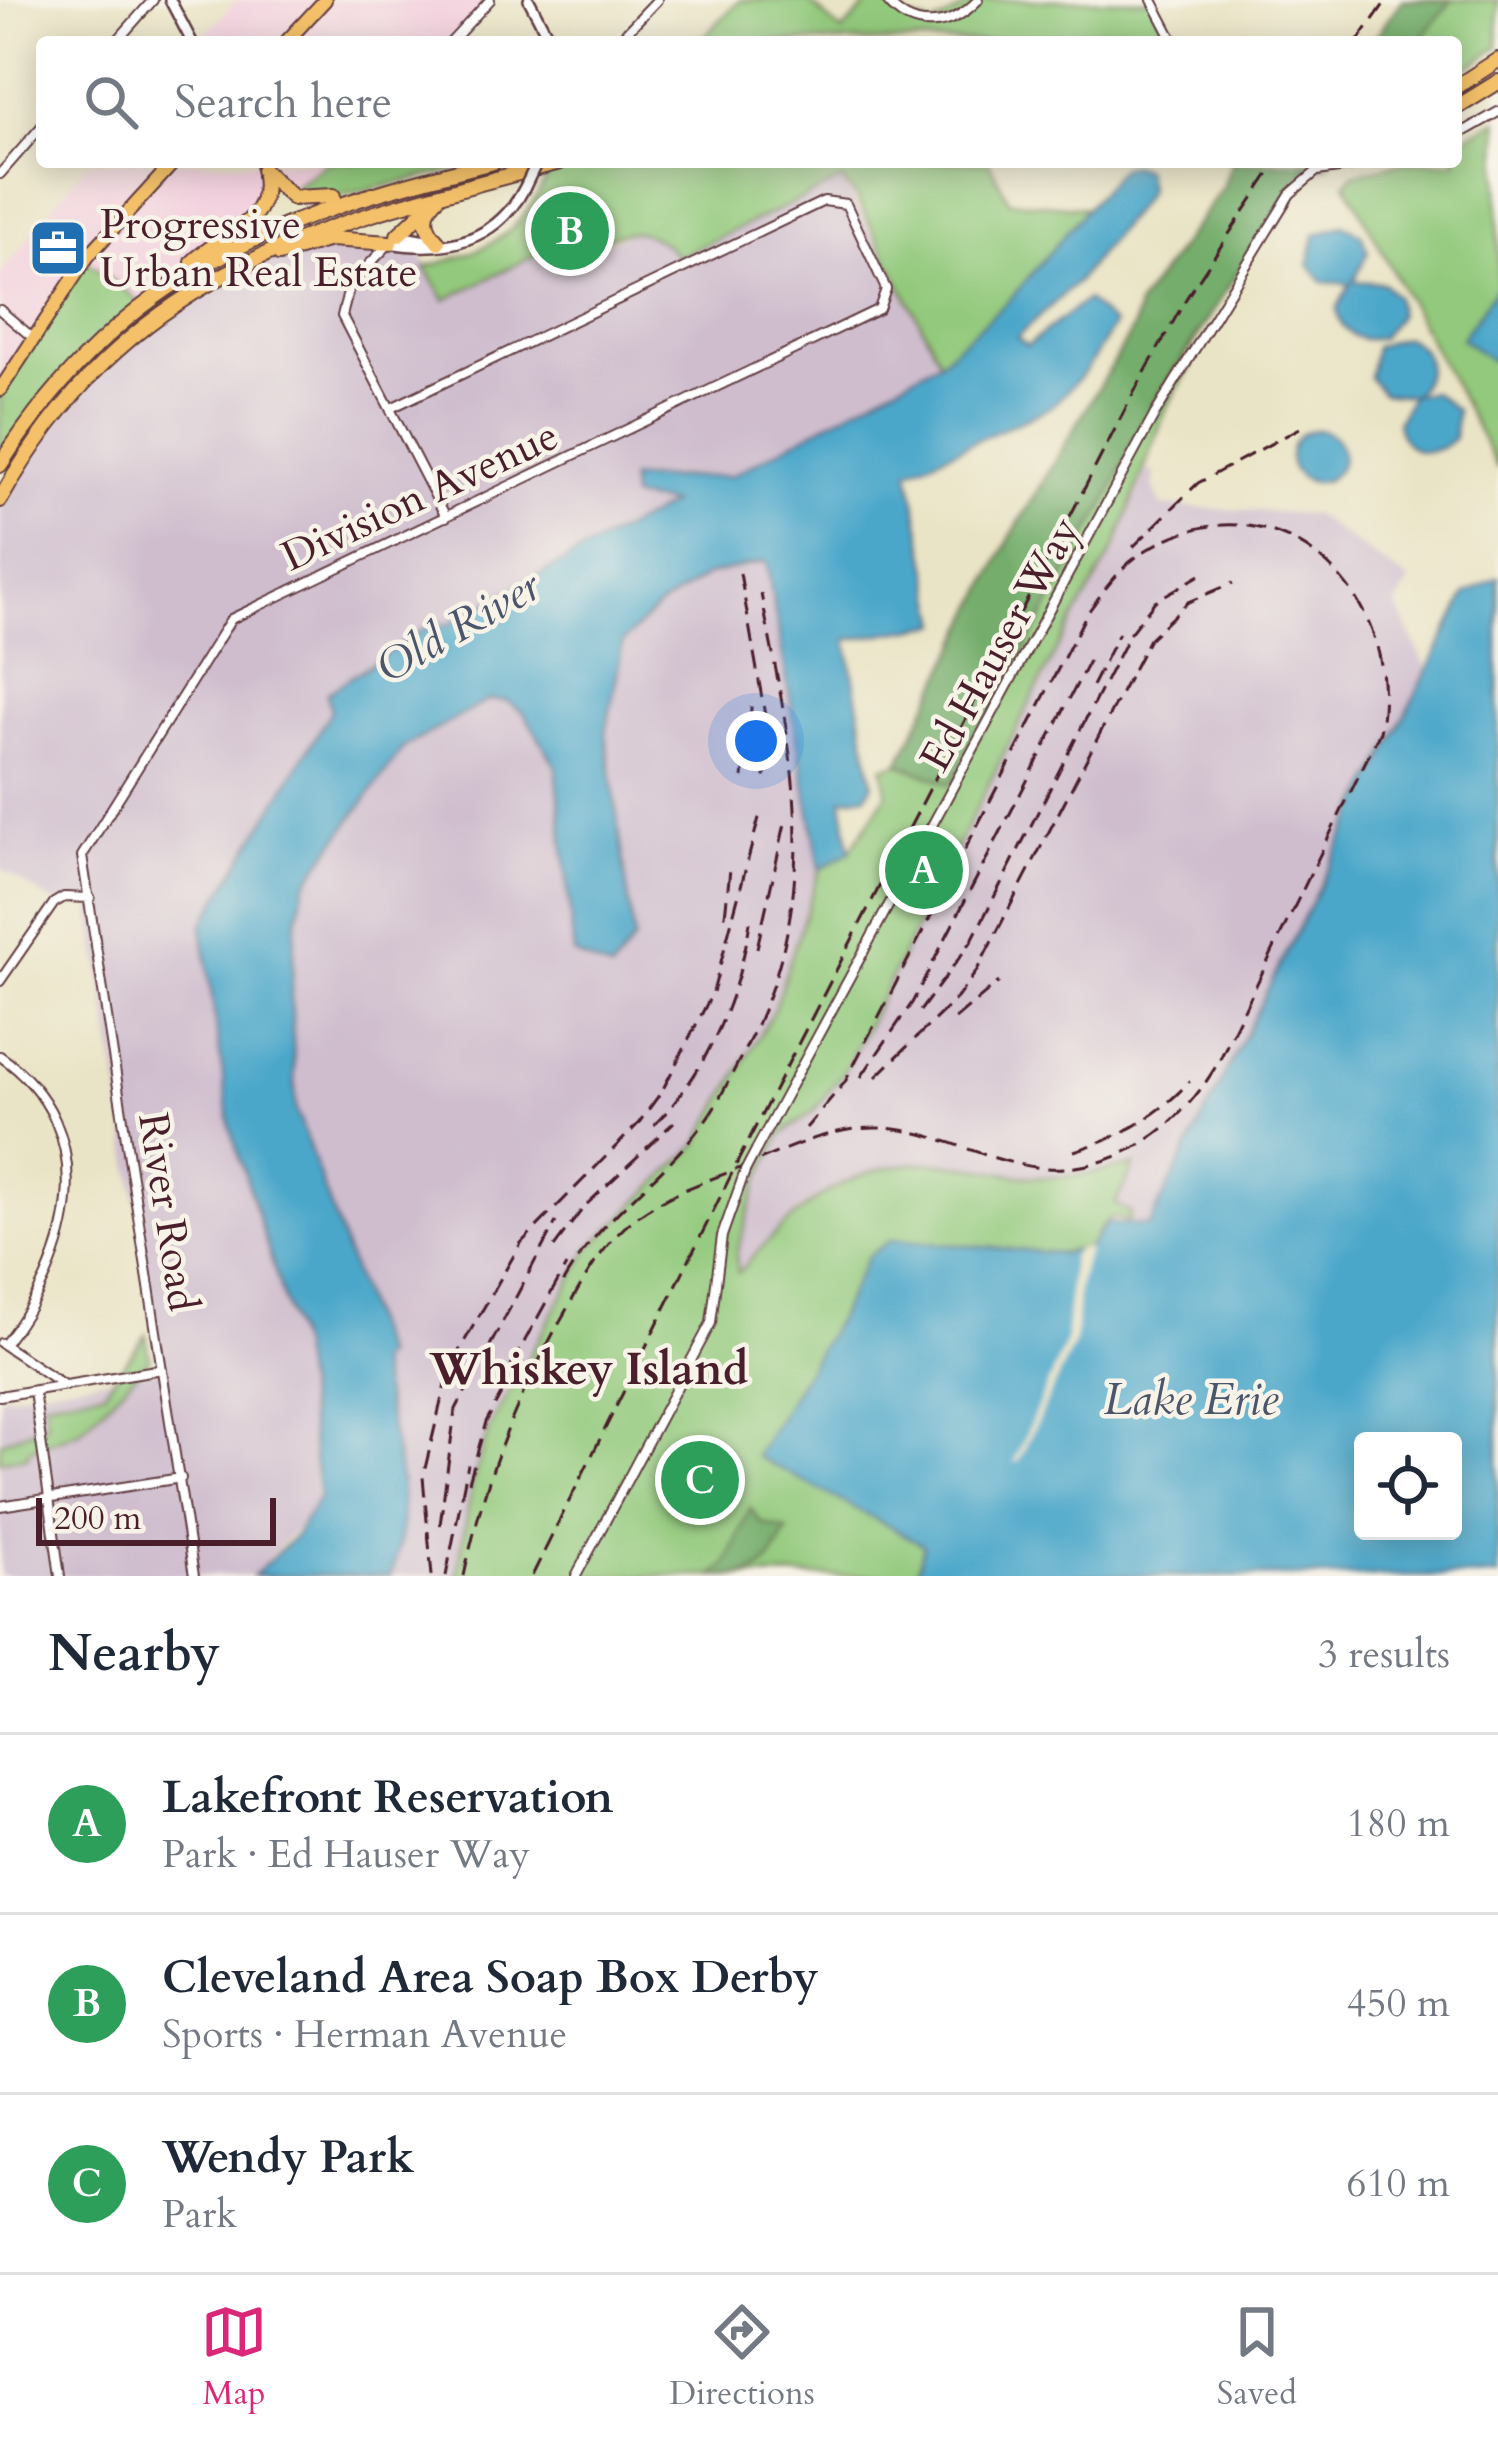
<!DOCTYPE html>
<html lang="en">
<head>
<meta charset="utf-8">
<style>
	body { margin:0; font-family:Cardo,serif; background:#f6f6f7; color:#1f2937 }
	.controls { position:absolute; right:36px; bottom:36px; display:grid; overflow:hidden; border-radius:12px; box-shadow:0 6px 30px #0003 }
	.controls button { width:108px; height:108px; display:grid; place-items:center; padding:0; border:0; border-bottom:3px solid #e0e1e3; background:#fff; color:#1f2937; font:60px sans-serif }
	.scale { position:absolute; left:36px; bottom:30px; width:240px; box-sizing:border-box; padding-left:12px; border:6px solid #4a1f2b; border-top:0; font-size:33px; line-height:42px; white-space:nowrap; color:#4a1f2b; -webkit-text-stroke:9px #f7f3e8; paint-order:stroke }
	.you { position:absolute; left:756px; top:741px; width:42px; height:42px; margin:-30px; border:9px solid #fff; border-radius:50%; background:#1a73e8; box-shadow:0 0 0 18px #1a73e833 }
	.badge { display:grid; place-items:center; width:78px; height:78px; border-radius:50%; background:#db2777; color:#fff; font-size:39px; font-weight:700 }
	.pin { position:absolute; translate:-50% -50%; border:6px solid #fff; box-shadow:0 3px 12px #0006 }
	.list { margin:0; padding:0; list-style:none }
	h2 { display:flex; justify-content:space-between; align-items:center; height:156px; margin:0; padding:0 48px; font-size:51px }
	h2 small { font-size:39px; font-weight:400; color:#747a83 }
	.list li { display:grid; grid-template-columns:78px 1fr auto; gap:36px; align-items:center; box-sizing:border-box; height:180px; padding:0 48px; border-top:3px solid #e0e1e3 }
	.list b { display:block; font-size:45px; white-space:nowrap }
	.list p { margin:0; font-size:39px; white-space:nowrap; color:#747a83 }
	.list em { font-size:39px; font-style:normal; color:#747a83 }
	.icon { flex:none; width:66px; height:66px; fill:none; stroke:currentColor; stroke-width:2; stroke-linecap:round; stroke-linejoin:round }
	.map { position:relative; flex:none; width:1498px; height:1576px; overflow:hidden }
	.search { position:absolute; background:#fff; box-shadow:0 6px 30px #0003; left:36px; right:36px; top:36px; height:132px; display:flex; align-items:center; gap:30px; box-sizing:border-box; padding:0 42px; border-radius:12px; color:#747a83; font-size:45px }
	.sheet { height:696px; background:#fff }
	nav { display:flex; justify-content:space-around; align-items:center; box-sizing:border-box; height:168px; border-top:3px solid #e0e1e3; background:#fff; font-size:33px; color:#747a83 }
	nav a { display:grid; justify-items:center; gap:6px }
	nav .on { color:#db2777 }
	.map>svg:first-child { display:block }
	.built { fill:#f3cfde }
	.industrial { fill:#cfbdce }
	.green { fill:#92c97c; stroke:#6e7454; stroke-width:3 }
	.forest { fill:#75ad6c; stroke:#60664c; stroke-width:3 }
	.water { fill:#4ca7ca; stroke:#4b637a; stroke-width:3; fill-rule:evenodd }
	.pier { fill:#eae4c6 }
	.lines { fill:none; stroke-linecap:round; stroke-linejoin:round }
	.minor-casing { stroke:#623d42; stroke-width:12 }
	.tertiary-casing { stroke:#623d42; stroke-width:14 }
	.primary-casing { stroke:#623d42; stroke-width:16 }
	.motorway-casing { stroke:#623d42; stroke-width:18 }
	.minor { stroke:#fff; stroke-width:8 }
	.tertiary { stroke:#fff; stroke-width:9 }
	.primary { stroke:#f4c16a; stroke-width:12 }
	.motorway { stroke:#f4c16a; stroke-width:14 }
	.rail { stroke:#4a1f2b; stroke-width:3; stroke-dasharray:18 9; stroke-linecap:butt }
	.minor-bridge-casing { stroke:#623d42; stroke-width:12; stroke-linecap:butt }
	.tertiary-bridge-casing { stroke:#623d42; stroke-width:14; stroke-linecap:butt }
	.minor-bridge { stroke:#fff; stroke-width:8 }
	.tertiary-bridge { stroke:#fff; stroke-width:9 }
	.labels { text-anchor:middle; dominant-baseline:central; stroke-width:9; stroke-linejoin:round; paint-order:stroke }
	.poi-label { font-size:42px; fill:#4a1f2b; stroke:#f7f3e8; text-anchor:start }
	.street-label { font-size:42px; fill:#4a1f2b; stroke:#f7f3e8 }
	.water-label { font-size:45px; font-style:italic; fill:#4b556b; stroke:#f7f3e8 }
	.neighbourhood-label { font-size:45px; font-weight:bold; fill:#4a1f2b; stroke:#f7f3e8 }
</style>
</head>
<body>
<div class="map">
<svg width="1498" height="1576" viewBox="0 0 1498 1576">
	<rect width="100%" height="100%" fill="#f7f3e8"/>
	<filter id="ink" filterUnits="userSpaceOnUse"><feTurbulence type="fractalNoise" baseFrequency=".00833" numOctaves="2"/><feDisplacementMap in="SourceGraphic" scale="24" xChannelSelector="R" yChannelSelector="G"/><feConvolveMatrix kernelMatrix="1 2 1 2 8 2 1 2 1" color-interpolation-filters="sRGB"/></filter>
	<filter id="wash" filterUnits="userSpaceOnUse"><feTurbulence type="fractalNoise" baseFrequency=".004" numOctaves="4" result="noise"/><feDisplacementMap in="SourceGraphic" scale="48" xChannelSelector="R" yChannelSelector="G"/><feGaussianBlur stdDeviation="2.7" result="paint"/><feColorMatrix in="noise" values="0 0 0 0 0 0 0 0 0 0 0 0 0 0 0 0 0 1.4 0 .05"/><feComposite in="paint" operator="in"/></filter>
	<g filter="url(#wash)">
		<rect width="100%" height="100%" fill="#eae4c6"/>
		<!-- built -->
		<path class="built" d="M237,0H490L451,42H198Z
			M88,162H328L296,185L293,198L265,173L264,202L144,305L86,261L0,390V275Z"/>
		<!-- industrial -->
		<path class="industrial" d="M842,180L940,361L731,476L630,479L673,503L444,627L435,621L327,692L331,710L203,925L230,1126L299,1349L317,1505L252,1576H0V1396L161,1369L90,899L54,903L0,868V500L89,378L182,309L256,264L321,241L417,248L446,300L555,246L563,260L638,230L655,233L678,256Z
			M1147,470L1155,473L1153,487L1162,506L1313,514L1409,581L1396,605L1428,671L1204,1124L1148,1227L1121,1223L1130,1213L1115,1205L1134,1165L1083,1177H1042L910,1163L849,1179L802,1207L738,1274L736,1254L758,1183L781,1134L813,1112L843,1073L1059,645L1116,546Z
			M767,561L820,869L774,1009L697,1144L589,1249L490,1426L472,1484L457,1576H390L401,1533L395,1439L377,1360L383,1356L296,1110L291,995L296,925L305,884L403,748L489,699L507,701L524,713L556,766L574,953L634,940L606,733L623,642L657,608L708,575Z"/>
		<!-- green -->
		<path class="green" d="M740,0H807L842,32L872,0H886L900,15L934,25L978,0H1152L1174,42H699Z
			M1402,0H1498V47L1456,76V42H1372Z
			M1498,120V469L1346,183L1353,174L1406,162H1456V143Z
			M328,162H493L317,201L293,198L296,185Z
			M590,162H989L1009,201L1089,208L1008,302L940,361L856,197L842,180L678,257C637,211 609,238 562,260L554,246L445,300L425,267C493,249 518,236 550,172Z
			M1300,162L1331,164L1307,170L1289,185L1184,360L1192,365L1167,407L1116,546L1059,645L843,1073L813,1112L781,1135L758,1183L736,1254L738,1273C791,1213 848,1161 933,1163C961,1163 988,1171 1016,1175C1057,1181 1095,1174 1135,1165L1115,1204L1131,1213L1129,1221L1112,1217C1076,1244 1095,1281 1091,1320C1085,1371 1047,1424 1023,1467H1006L957,1561L1003,1465L999,1454C1038,1390 1061,1324 1070,1251L1057,1253L1051,1334L1038,1333L1044,1252L1004,1250L999,1331L986,1330L991,1248L967,1247L965,1267L954,1266L955,1246L893,1242L865,1276L858,1277L972,1333L963,1352L849,1296L842,1310L1003,1391L992,1413L830,1332L822,1345L983,1426L971,1448L810,1367L794,1395L853,1425L838,1454L779,1425L771,1441L849,1480L877,1424L945,1457L930,1488L874,1461L862,1484L934,1520L926,1537L932,1548L923,1576H457L472,1484L490,1426L589,1249L698,1144L774,1009L820,869L850,851L887,794L883,767L899,763L951,784L1206,305L1262,207L1284,174Z
			M85,260L144,305L104,338L0,465V390Z
			M146,1335L150,1359L80,1431L28,1450V1456L0,1461V1442L47,1424L44,1401L104,1391Z"/>
		<!-- forest -->
		<path class="forest" d="M1402,0H1452L1419,42H1372Z
			M1232,162H1309L1141,422L1112,491L951,785L899,763L1010,538L1134,327L1138,305L1223,187Z
			M750,1508L761,1523L787,1530C765,1574 761,1576 713,1576L726,1565Z"/>
		<!-- water -->
		<path class="water" d="M1131,165L1145,170L1148,189L1144,197L1076,283L1017,337L1027,346L1086,300L1114,325L1085,372L1051,407L909,471L940,624L847,640L873,784L866,795L842,799L850,851L820,869L766,561L708,575L657,608L623,642L606,733L634,940L611,971L574,954L556,766L524,713L507,701L489,700L403,748L305,884L296,925L291,995L296,1109L383,1357L377,1361C389,1429 418,1508 390,1576H253L294,1537L319,1497L299,1349L230,1126L202,926L331,711L327,693L436,621L445,626L671,504L631,498L630,479L731,476L940,361L1008,302L1121,167Z
			M1343,225L1361,234L1368,252L1354,281L1383,283L1396,297L1398,316L1380,338C1356,343 1340,332 1337,309L1350,284L1322,281L1309,265L1315,235Z
			M1498,286V365L1461,339Z
			M1404,337C1433,348 1433,375 1413,395L1433,392L1456,410L1454,438C1432,461 1402,454 1397,422L1411,396L1382,393L1369,377L1375,347Z
			M1290 456a26 26 0 1 1 52 0a26 26 0 1 1-52 0Z
			M1498,577V1576H916L924,1545L756,1456L836,1321L868,1256L891,1240L1061,1253L1088,1248L1107,1223L1149,1226L1466,594ZM1363,1441H1453V1531H1363Z"/>
		<!-- pier -->
		<path class="pier" d="M1088,1248L1078,1287L1075,1341L1018,1462H1014L1066,1342L1072,1256L1077,1249Z"/>
	</g>
	<g filter="url(#ink)">
		<g class="lines">
			<defs>
				<path id="minor" d="M886,0C912,33 950,29 978,0
					M1152,0L1174,42
					M116,42L153,0
					M451,42L490,0
					M617,42L657,0
					M1456,136L1498,112
					M0,174L42,126
					M390,243L350,284L342,316L446,517
					M0,310L33,338
					M0,981L54,903L64,897L90,898
					M0,1056C107,1130 71,1260 4,1345
					M756,1150L1155,414L1290,194L1317,171L1382,162
					M1,1343L64,1385
					M34,1391L60,1576
					M0,1396L162,1369
					M0,1506L181,1478
					M194,1576L82,856L231,619L879,309L886,289L846,204L824,201L391,408
					M576,1576L711,1323L722,1236L745,1171"/>
				<path id="tertiary" d="M170,0L192,42
					M529,0L551,42
					M398,235L437,242
					M390,243C446,253 497,241 525,187"/>
				<path id="primary" d="M286,42L325,0
					M0,390L88,256L174,162"/>
				<path id="motorway" d="M1456,87L1498,60
					M1456,108L1498,82
					M263,170L293,198L333,196
					M398,235L427,208
					M438,242C422,225 422,212 439,196
					M279,254L330,239L390,243
					M193,262C221,235 272,224 264,176
					M0,465C125,270 279,215 493,162
					M0,500C131,266 321,225 560,162"/>
			</defs>
			<!-- minor casing -->
			<use href="#minor" class="minor-casing"/>
			<!-- tertiary casing -->
			<use href="#tertiary" class="tertiary-casing"/>
			<!-- primary casing -->
			<use href="#primary" class="primary-casing"/>
			<!-- motorway casing -->
			<use href="#motorway" class="motorway-casing"/>
			<!-- minor -->
			<use href="#minor" class="minor"/>
			<!-- tertiary -->
			<use href="#tertiary" class="tertiary"/>
			<!-- primary -->
			<use href="#primary" class="primary"/>
			<!-- motorway -->
			<use href="#motorway" class="motorway"/>
			<!-- rail -->
			<path class="rail" d="M1357,42L1387,0
				M1133,547L1198,483L1300,428
				M740,573L767,727L765,780
				M1092,686L1119,633
				M743,778L752,700
				M725,916L730,869
				M757,948L786,819
				M920,1011L971,942L1130,633L1155,601L1200,575
				M955,1019L999,982
				M861,1077L912,1003L1089,661
				M876,1077L957,998L976,972L1149,639L1188,602L1233,583
				M654,1125C707,1073 739,995 750,922
				M1074,1151C1120,1137 1157,1117 1190,1081
				M554,1247L584,1207L674,1122
				M563,1282C598,1219 658,1183 701,1126C718,1105 729,1079 742,1055C827,895 794,762 761,594
				M511,1366L566,1266
				M469,1482L486,1422L522,1355
				M440,1525L455,1411L556,1222
				M432,1576L423,1477L449,1368L521,1243L638,1124L662,1091L713,992L760,814
				M446,1576L468,1464
				M464,1576C485,1476 514,1403 564,1314C584,1280 602,1245 633,1220C666,1193 710,1180 748,1165C791,1147 831,1127 878,1128C927,1128 971,1154 1018,1164C1105,1184 1180,1132 1220,1059L1380,732C1407,595 1277,471 1148,549C1121,565 1104,590 1086,615L845,1082L806,1128
				M532,1576L740,1157L1133,394L1187,297L1277,162"/>
			<defs>
				<path id="minor-bridge" d="M745,1171L756,1150"/>
				<path id="tertiary-bridge" d="M525,187L537,162"/>
			</defs>
			<!-- minor-bridge casing -->
			<use href="#minor-bridge" class="minor-bridge-casing"/>
			<!-- tertiary-bridge casing -->
			<use href="#tertiary-bridge" class="tertiary-bridge-casing"/>
			<!-- minor-bridge -->
			<use href="#minor-bridge" class="minor-bridge"/>
			<!-- tertiary-bridge -->
			<use href="#tertiary-bridge" class="tertiary-bridge"/>
		</g>
	</g>
	<!-- icons -->
	<defs>
		<symbol id="office-square" viewBox="-11 -11 22 22"><rect x="-9" y="-9" width="18" height="18" rx="4" fill="#1f6fb2" stroke="#f7f3e8"/><path d="M-6-3h4V-5.5h4V-3h4V5H-6ZM-1-4.5V-3h2v-1.5ZM-6 0V1H6V0Z" fill="#fff"/></symbol>
	</defs>
	<g fill-rule="evenodd">
		<use href="#office-square" x="25" y="215" width="66" height="66"/>
	</g>
	<g class="labels">
		<!-- poi labels -->
		<g class="poi-label">
			<text x="100" y="224">Progressive<tspan x="100" dy="48">Urban Real Estate</tspan></text>
		</g>
		<!-- street labels -->
		<g class="street-label">
			<text transform="translate(420 496) rotate(-25)">Division Avenue</text>
			<text transform="translate(1000 644) rotate(-61)">Ed Hauser Way</text>
			<text transform="translate(168 1212) rotate(81)">River Road</text>
		</g>
		<!-- water labels -->
		<g class="water-label">
			<text transform="translate(458 627) rotate(-30)">Old River</text>
			<text x="1191" y="1399">Lake Erie</text>
		</g>
		<!-- neighbourhood labels -->
		<g class="neighbourhood-label">
			<text x="589" y="1369">Whiskey Island</text>
		</g>
	</g>
</svg>
<div class="controls">
<button><svg class="icon" aria-label="locate" viewBox="0 0 24 24"><circle cx="12" cy="12" r="6"/><path d="M12 2v4M12 18v4M2 12h4M18 12h4"/></svg></button>
</div>
<div class="scale">200 m</div>
<div class="you"></div>
<div class="pin badge" style="left:924px;top:870px;background:#2e9e5b">A</div>
<div class="pin badge" style="left:570px;top:231px;background:#2e9e5b">B</div>
<div class="pin badge" style="left:700px;top:1480px;background:#2e9e5b">C</div>
<div class="search"><svg class="icon" aria-label="search" viewBox="0 0 24 24"><circle cx="10" cy="10" r="6"/><path d="M15 15l6 6"/></svg>Search here</div>
</div>
<section class="sheet">
<h2>Nearby<small>3 results</small></h2>
<ul class="list">
<li><span class="badge" style="background:#2e9e5b">A</span><div><b>Lakefront Reservation</b><p>Park · Ed Hauser Way</p></div><em>180 m</em></li>
<li><span class="badge" style="background:#2e9e5b">B</span><div><b>Cleveland Area Soap Box Derby</b><p>Sports · Herman Avenue</p></div><em>450 m</em></li>
<li><span class="badge" style="background:#2e9e5b">C</span><div><b>Wendy Park</b><p>Park</p></div><em>610 m</em></li>
</ul>
</section>
<nav>
<a class="on"><svg class="icon" aria-label="map" viewBox="0 0 24 24"><path d="M3 6l6-2 6 2 6-2v14l-6 2-6-2-6 2zM9 4v14M15 6v14"/></svg>Map</a>
<a><svg class="icon" aria-label="directions" viewBox="0 0 24 24"><path d="M12 3l9 9-9 9-9-9zM9 14v-3h6M13 9l2 2-2 2"/></svg>Directions</a>
<a><svg class="icon" aria-label="saved" viewBox="0 0 24 24"><path d="M7 4h10v16l-5-4-5 4z"/></svg>Saved</a>
</nav>
</body>
</html>
